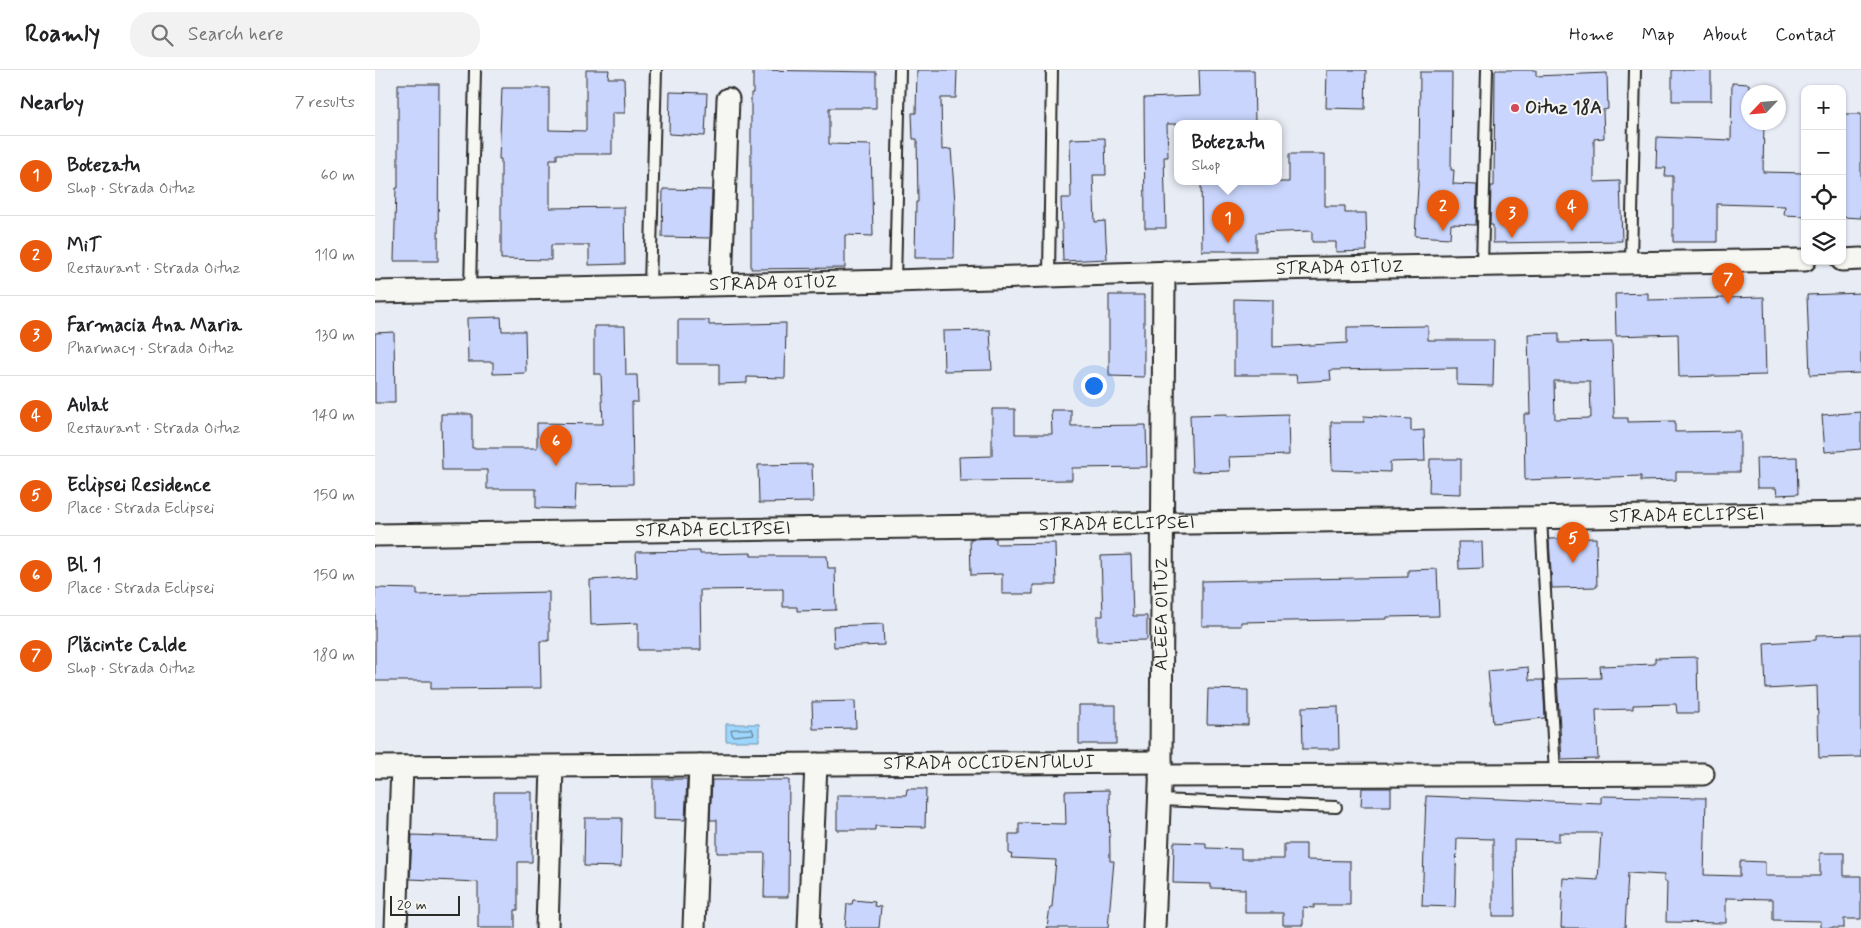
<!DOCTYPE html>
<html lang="en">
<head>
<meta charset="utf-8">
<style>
	body { margin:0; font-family:Mynerve,sans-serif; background:#f2f2f2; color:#202124 }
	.controls { position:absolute; right:15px; top:15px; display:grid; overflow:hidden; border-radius:10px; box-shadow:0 1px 4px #0004 }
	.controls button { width:45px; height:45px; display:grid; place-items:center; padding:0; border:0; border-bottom:1px solid #e0e0e0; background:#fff; color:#202124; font:25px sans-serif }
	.compass { position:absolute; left:1366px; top:15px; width:45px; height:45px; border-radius:50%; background:#fff; box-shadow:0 1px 4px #0004; rotate:244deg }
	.scale { position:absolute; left:15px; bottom:12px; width:70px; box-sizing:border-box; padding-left:5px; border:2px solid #2b2b2b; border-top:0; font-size:14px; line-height:18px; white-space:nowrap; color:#2b2b2b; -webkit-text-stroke:4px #f6f6f2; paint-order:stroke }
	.you { position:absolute; left:718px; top:315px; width:18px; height:18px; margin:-12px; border:4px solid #fff; border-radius:50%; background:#1a73e8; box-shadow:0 0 0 8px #1a73e833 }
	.badge { display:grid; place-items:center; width:32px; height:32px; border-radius:50%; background:#ea580c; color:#fff; font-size:16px; font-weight:700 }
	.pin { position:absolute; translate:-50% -41px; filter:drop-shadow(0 1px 2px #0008) }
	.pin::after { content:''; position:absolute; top:26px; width:18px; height:15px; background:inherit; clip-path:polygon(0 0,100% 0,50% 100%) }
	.popup { position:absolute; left:799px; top:50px; width:108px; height:65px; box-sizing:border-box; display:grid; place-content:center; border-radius:10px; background:#fff; filter:drop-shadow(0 1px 4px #0005); font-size:16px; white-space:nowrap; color:#757577 }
	.popup b { font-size:19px; color:#202124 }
	.popup::after { content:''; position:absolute; left:50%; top:100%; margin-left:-10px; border:10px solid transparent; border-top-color:#fff }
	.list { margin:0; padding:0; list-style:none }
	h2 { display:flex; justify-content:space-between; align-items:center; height:65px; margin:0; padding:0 20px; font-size:21px }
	h2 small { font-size:16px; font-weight:400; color:#757577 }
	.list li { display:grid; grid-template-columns:32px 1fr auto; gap:15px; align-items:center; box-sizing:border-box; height:80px; padding:0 20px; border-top:1px solid #e0e0e0 }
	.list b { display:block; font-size:19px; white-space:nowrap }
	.list p { margin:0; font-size:16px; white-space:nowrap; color:#757577 }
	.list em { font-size:16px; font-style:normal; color:#757577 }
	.icon { flex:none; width:28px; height:28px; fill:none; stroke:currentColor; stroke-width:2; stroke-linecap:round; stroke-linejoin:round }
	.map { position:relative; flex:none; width:1486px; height:858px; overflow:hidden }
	header { display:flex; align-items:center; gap:30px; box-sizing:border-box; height:70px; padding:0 25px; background:#fff; border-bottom:1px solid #e0e0e0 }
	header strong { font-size:24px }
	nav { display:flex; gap:28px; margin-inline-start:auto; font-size:18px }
	.search { width:350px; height:45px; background:#f2f2f2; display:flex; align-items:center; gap:12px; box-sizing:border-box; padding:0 18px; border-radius:20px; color:#757577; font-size:19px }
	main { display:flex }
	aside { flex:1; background:#fff }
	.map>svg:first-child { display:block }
	.water { fill:#9dd7fd; stroke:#6f92a9 }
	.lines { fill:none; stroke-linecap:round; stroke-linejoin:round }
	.shore { stroke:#59707f; stroke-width:1 }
	.building { fill:#c9d5fc; stroke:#2b2b2b; fill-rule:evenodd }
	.lane-casing { stroke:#2b2b2b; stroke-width:14 }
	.street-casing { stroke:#2b2b2b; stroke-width:25 }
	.lane { stroke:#f6f6f2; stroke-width:10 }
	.street { stroke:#f6f6f2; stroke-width:21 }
	.poi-dot { fill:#d1495b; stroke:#f6f6f2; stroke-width:2 }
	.labels { text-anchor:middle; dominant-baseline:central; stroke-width:4; stroke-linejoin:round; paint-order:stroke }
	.poi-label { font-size:18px; font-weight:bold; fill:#2b2b2b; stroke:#f6f6f2; text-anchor:start }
	.street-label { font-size:18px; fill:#2b2b2b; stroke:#f6f6f2 }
</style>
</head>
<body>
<header>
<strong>Roamly</strong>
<div class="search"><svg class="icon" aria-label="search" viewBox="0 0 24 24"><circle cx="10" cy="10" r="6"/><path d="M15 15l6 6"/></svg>Search here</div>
<nav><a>Home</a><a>Map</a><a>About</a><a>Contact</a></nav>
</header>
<main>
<aside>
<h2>Nearby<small>7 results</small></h2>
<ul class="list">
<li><span class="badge">1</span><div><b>Botezatu</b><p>Shop · Strada Oituz</p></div><em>60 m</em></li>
<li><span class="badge">2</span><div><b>MiT</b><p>Restaurant · Strada Oituz</p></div><em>110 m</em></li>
<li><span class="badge">3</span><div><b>Farmacia Ana Maria</b><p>Pharmacy · Strada Oituz</p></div><em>130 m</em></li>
<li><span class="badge">4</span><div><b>Aulat</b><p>Restaurant · Strada Oituz</p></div><em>140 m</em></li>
<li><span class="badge">5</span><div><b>Eclipsei Residence</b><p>Place · Strada Eclipsei</p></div><em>150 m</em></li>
<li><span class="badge">6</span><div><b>Bl. 1</b><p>Place · Strada Eclipsei</p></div><em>150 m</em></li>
<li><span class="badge">7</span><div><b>Plăcinte Calde</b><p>Shop · Strada Oituz</p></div><em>180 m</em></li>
</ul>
</aside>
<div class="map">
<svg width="1486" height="858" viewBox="0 0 1486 858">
	<rect width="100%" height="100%" fill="#e8ecf5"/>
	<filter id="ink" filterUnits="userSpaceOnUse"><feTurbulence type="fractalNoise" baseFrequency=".02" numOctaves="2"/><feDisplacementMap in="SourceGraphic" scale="10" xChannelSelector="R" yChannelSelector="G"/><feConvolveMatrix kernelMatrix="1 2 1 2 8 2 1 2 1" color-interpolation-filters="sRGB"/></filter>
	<g filter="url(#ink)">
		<!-- water -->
		<path class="water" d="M351,654H384V671H351Z"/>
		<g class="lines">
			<!-- shore -->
			<path class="shore" d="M359,659H377L379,664L358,666L356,661Z"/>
		</g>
		<!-- building -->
		<path class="building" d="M211,0H234L233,8H249L250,43H237V84H182V89H175V138L249,137L250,194L214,195V175H176V190L126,189V89H124L127,18H174V60L211,61Z
			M378,0L501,2V38H454V74L496,75L498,166L470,165V198L376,199V23H378Z
			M542,0H582L581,28H566L567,80L576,79L580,132L579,188H540L541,132H543L542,69H538L537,43H541Z
			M824,0H879L880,54H792L793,87H789L791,158H770L769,28L825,26Z
			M952,0H991L990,39L951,38Z
			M1120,0H1161V6L1232,3L1233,39L1228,40L1229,68L1219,69V112L1245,111L1247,171L1118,173V155H1115L1116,116H1119Z
			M1297,0H1336V31H1297Z
			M1045,2H1077L1076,100H1079L1078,114L1102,115L1101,155L1076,154L1075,168L1040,166L1044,99Z
			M1357,13L1374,14V52H1389L1388,102L1430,103V146L1409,145L1410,136L1342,134V172H1298V106H1290L1291,98H1281L1282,67L1356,70Z
			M23,14H64L63,191H19L21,118H23Z
			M295,22L332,23L330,66L294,64Z
			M1467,44H1486V148L1467,147Z
			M730,68L731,105H718L720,152L730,151L732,189L688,191L686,128H696L695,69Z
			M914,84H950V136H970V143H991L992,181L961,182V172H937V161L881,163V181H827L826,112H914Z
			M288,119L337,120L335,168L287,167Z
			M1273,223V230L1389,227L1391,305L1304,307L1303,264L1241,266L1240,224Z
			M1486,223V303L1435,305L1432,225Z
			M734,225H769V307L734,306Z
			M859,229L898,230V277L972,273V257L1053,256V270H1119L1118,316L1082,315V298L955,300L956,310L922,312L921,305H859Z
			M126,247L127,261H150L151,303L118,304V292H93L92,248Z
			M303,250H334V255L411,253L410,308L372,307V313L344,314V294H303Z
			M219,256H250L251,305H262L263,332H257L258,414L201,415L200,439L161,438V419H112V400H67L66,344H97V378H162V353L228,354L226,304H219Z
			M615,260L617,300L569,301L568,261Z
			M19,262L20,333H0V263Z
			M1184,263V273L1237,272L1239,348H1253V352L1300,351V362L1365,361V402H1301V410L1266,411V406L1150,410L1149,344H1155L1153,264ZM1179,311H1215L1216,348L1180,349Z
			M617,339H640V364H677L676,340H696V356L771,355L772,397L697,398V410L585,411L584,387L617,386Z
			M1486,342V379L1450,382L1447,345Z
			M852,344V346L913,344L914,385L854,387L855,401L817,402L815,345Z
			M989,346L1036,349V361L1049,360L1050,391L1015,392V402L957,400L956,352H989Z
			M1422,387L1423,424L1402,425L1401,418H1382L1381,388Z
			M1055,389H1086V424L1054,423Z
			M437,394L438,432L384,433L383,395Z
			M621,468V474L680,473L681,515H658V524H627V504L596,505L595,469Z
			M1221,468L1222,517L1177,518L1174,469Z
			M1083,472H1107L1108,498L1084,499Z
			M325,481V484L376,483V486H452L453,498H460L461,540L422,541V537H408V519L325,520L326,580H263V553L216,555L215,510L262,507L261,482Z
			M756,485L758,546H772V570L722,571V546H728L726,486Z
			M1062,499L1064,546L1012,547V549L866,552V556H827V511L1033,507V500Z
			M0,518L42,519V525L174,522V571H165L166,618L56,619V611H0Z
			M508,554L509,575L459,577L458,556Z
			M1486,564V687L1444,688L1442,616L1391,619L1389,573L1441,570V565Z
			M1322,587L1323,643H1302L1301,634L1258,635V639L1221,640L1223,689L1187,690L1182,609L1226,608L1225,596L1280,594V588Z
			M1153,597L1154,610H1168L1170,648L1118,653L1113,601Z
			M833,619L873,620V655L832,654Z
			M480,631L481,658L438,659L437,632Z
			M704,635H741V674H704Z
			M963,636L964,679H928L927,637Z
			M278,709H312L310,750L278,749Z
			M337,710H414L413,827H389L390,783H342V750H335Z
			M987,718H1016V736H986Z
			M532,719H551L550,757L500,756V760H462V725H531Z
			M734,720L735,791H739L733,858H672L675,837H677L681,790L636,788L637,784H634V764H644V753L691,754L690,721Z
			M119,722H157V792H143V840H140V858H103V812L35,809L37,765L119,768Z
			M1051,726L1226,733V726L1331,728L1329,805L1365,806V791L1390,792V806H1445V783H1469V806H1486V849H1469V858H1446V851L1398,850V829L1351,828V853L1291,852L1292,812H1289V805L1253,803L1250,858H1186L1188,808L1223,810L1226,763H1184V771L1139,770L1140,846H1118V769L1082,768L1080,837L1047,836Z
			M210,748H247L246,797L209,796Z
			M799,772L831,773V778L866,779V789H909V774H931V790L975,791V835H939V838L928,837V855H908V843H870V819L836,818V814L798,813Z
			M478,830L500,832L499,836L506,837L504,858H470L472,834H477Z"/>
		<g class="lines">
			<defs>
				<path id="lane" d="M1256,193L1260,0
					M1107,195L1112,0
					M674,205L677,0
					M520,211L525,0
					M275,216L281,0
					M95,220L100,0
					M1166,448L1180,704
					M784,730L961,737"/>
				<g id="street">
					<path d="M1467,190L1486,189"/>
					<path d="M346,214L353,29"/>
					<path id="s1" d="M0,222L520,211L895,199L1430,190"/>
					<path id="s2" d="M0,465L1486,443"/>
					<path id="s3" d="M0,697L786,692"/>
					<path d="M785,706L1328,704"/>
					<path d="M21,858L27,697"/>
					<path d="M172,858L177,697"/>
					<path d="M319,858L325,695"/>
					<path d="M434,858L441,694"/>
					<path id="s4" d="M779,858L786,692L789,202"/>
				</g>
			</defs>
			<!-- lane casing -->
			<use href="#lane" class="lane-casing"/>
			<!-- street casing -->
			<use href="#street" class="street-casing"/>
			<!-- lane -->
			<use href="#lane" class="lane"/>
			<!-- street -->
			<use href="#street" class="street"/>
		</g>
	</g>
	<!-- markers -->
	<circle class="poi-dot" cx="1140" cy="38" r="5"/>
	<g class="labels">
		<!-- poi labels -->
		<g class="poi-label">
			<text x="1150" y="38">Oituz 18A</text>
		</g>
		<!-- street labels -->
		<g class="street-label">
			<text stroke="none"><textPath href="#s1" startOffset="965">STRADA OITUZ</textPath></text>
			<text stroke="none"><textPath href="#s1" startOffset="398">STRADA OITUZ</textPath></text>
			<text stroke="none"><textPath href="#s2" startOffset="1312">STRADA ECLIPSEI</textPath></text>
			<text stroke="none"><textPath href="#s2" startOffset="742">STRADA ECLIPSEI</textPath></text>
			<text stroke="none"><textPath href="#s2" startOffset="338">STRADA ECLIPSEI</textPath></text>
			<text stroke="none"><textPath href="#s4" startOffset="314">ALEEA OITUZ</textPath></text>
			<text stroke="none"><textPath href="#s3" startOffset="614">STRADA OCCIDENTULUI</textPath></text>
		</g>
	</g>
</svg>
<div class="controls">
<button>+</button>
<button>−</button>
<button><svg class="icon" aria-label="locate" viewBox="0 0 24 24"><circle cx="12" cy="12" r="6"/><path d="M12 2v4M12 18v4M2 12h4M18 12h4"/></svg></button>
<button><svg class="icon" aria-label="layers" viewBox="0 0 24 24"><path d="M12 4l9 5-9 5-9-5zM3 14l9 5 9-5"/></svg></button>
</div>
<svg class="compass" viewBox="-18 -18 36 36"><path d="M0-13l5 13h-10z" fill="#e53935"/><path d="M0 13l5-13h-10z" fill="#757577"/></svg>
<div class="scale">20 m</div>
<div class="you"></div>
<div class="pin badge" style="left:853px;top:173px">1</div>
<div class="popup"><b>Botezatu</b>Shop</div>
<div class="pin badge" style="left:1068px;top:161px">2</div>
<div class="pin badge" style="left:1137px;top:168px">3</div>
<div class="pin badge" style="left:1197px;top:161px">4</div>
<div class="pin badge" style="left:1198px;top:493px">5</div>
<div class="pin badge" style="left:181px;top:396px">6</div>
<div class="pin badge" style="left:1353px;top:234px">7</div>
</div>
</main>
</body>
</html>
